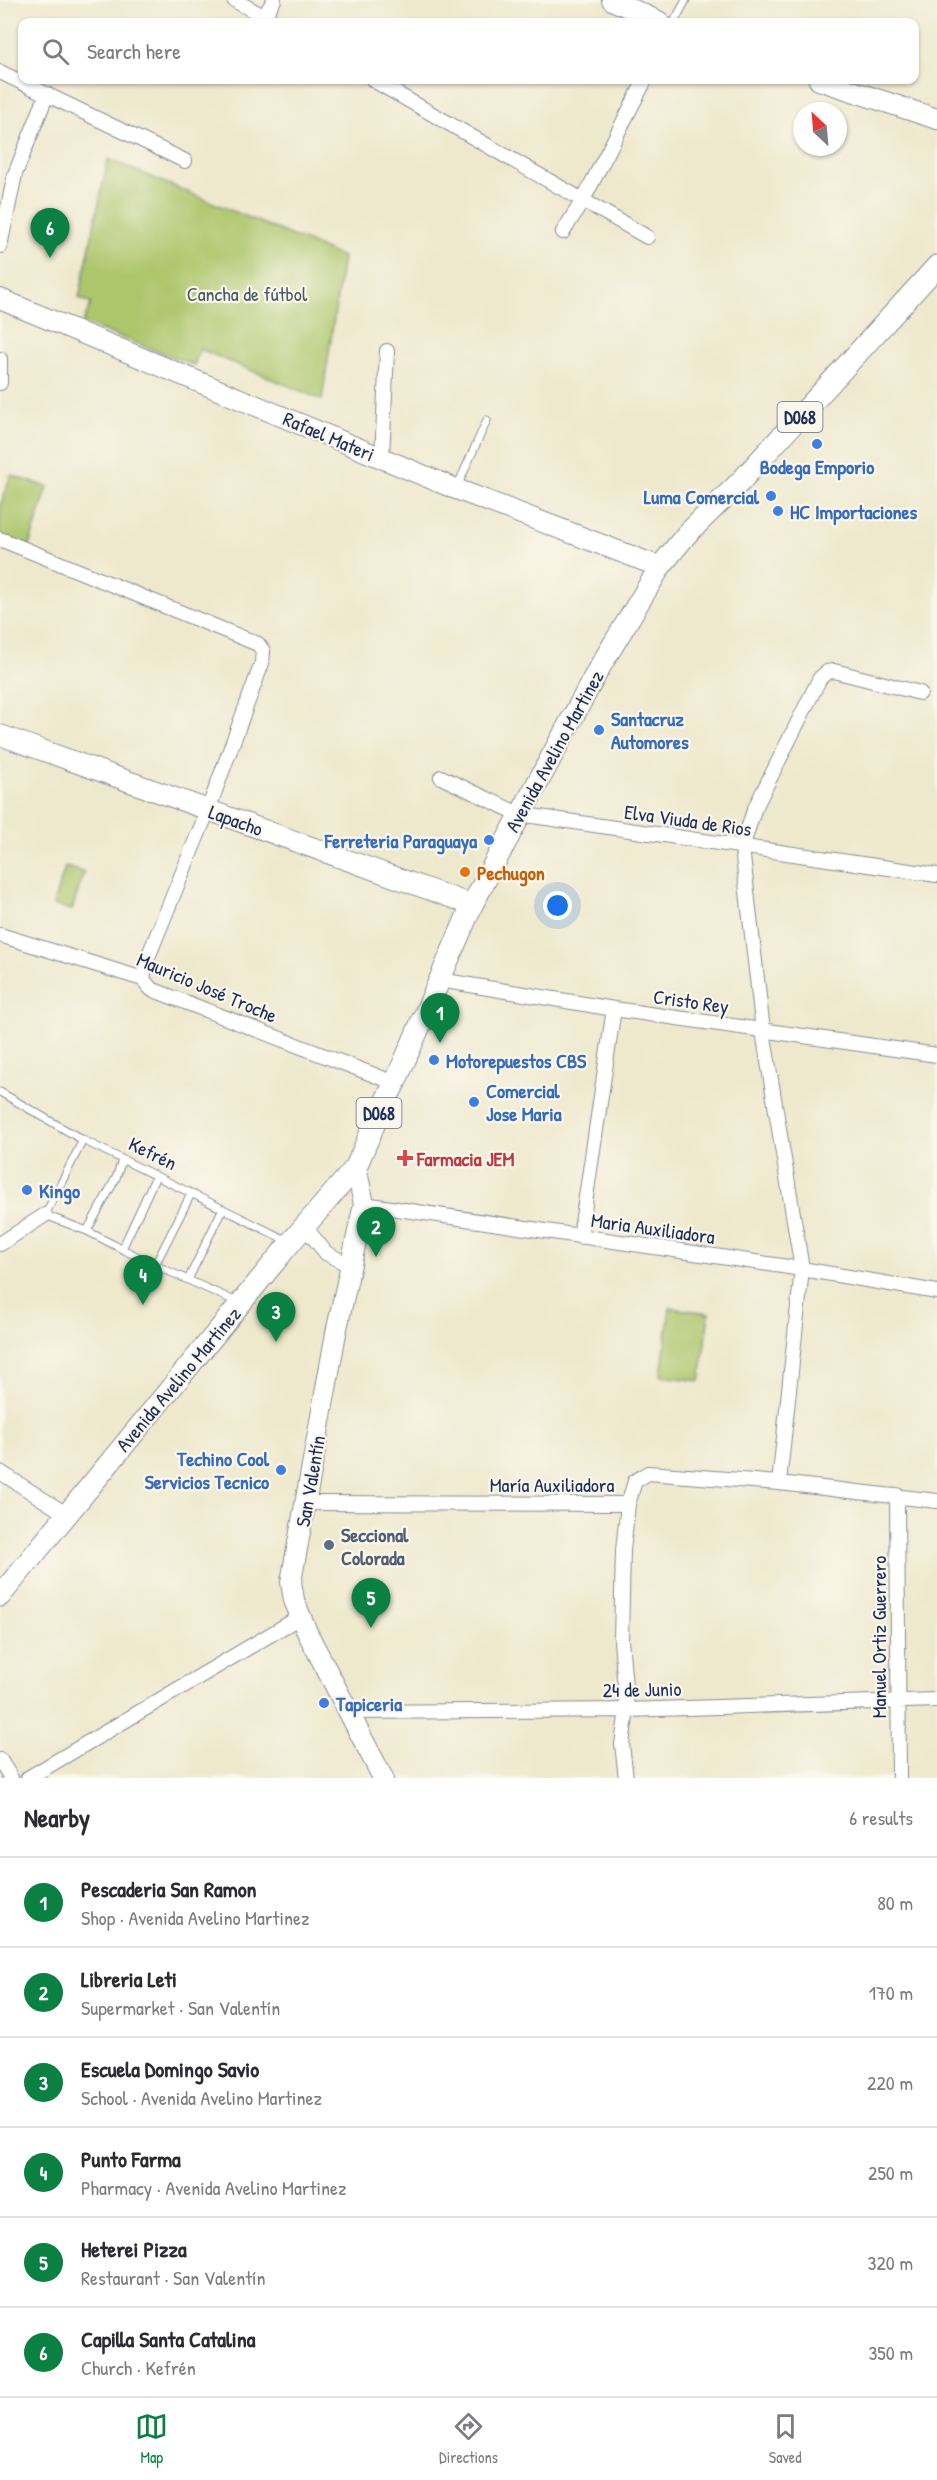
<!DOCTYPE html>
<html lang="en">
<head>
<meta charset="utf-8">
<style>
	body { margin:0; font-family:"Patrick Hand",sans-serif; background:#f7f7f7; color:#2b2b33 }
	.compass { position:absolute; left:793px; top:102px; width:54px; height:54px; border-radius:50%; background:#fff; box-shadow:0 2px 4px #0004; rotate:334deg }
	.you { position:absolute; left:558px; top:906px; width:21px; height:21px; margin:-15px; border:4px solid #fff; border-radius:50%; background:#1a73e8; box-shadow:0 0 0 9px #1a73e833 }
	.badge { display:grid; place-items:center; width:39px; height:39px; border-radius:50%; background:#0b8043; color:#fff; font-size:20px; font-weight:700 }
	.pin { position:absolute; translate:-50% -50px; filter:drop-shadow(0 2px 3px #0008) }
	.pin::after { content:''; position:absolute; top:32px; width:21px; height:18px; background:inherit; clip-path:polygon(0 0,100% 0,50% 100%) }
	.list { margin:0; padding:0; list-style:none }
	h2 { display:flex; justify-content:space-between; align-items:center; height:78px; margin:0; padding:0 24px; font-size:26px }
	h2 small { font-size:20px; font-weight:400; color:#7c7c81 }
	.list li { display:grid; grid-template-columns:39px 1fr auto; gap:18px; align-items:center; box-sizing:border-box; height:90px; padding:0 24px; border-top:2px solid #e1e1e2 }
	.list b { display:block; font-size:22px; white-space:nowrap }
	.list p { margin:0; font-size:20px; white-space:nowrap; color:#7c7c81 }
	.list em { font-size:20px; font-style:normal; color:#7c7c81 }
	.icon { flex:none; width:33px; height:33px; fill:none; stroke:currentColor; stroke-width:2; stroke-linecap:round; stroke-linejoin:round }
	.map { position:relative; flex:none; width:937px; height:1778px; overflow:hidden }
	.search { position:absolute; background:#fff; box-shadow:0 2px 4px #0004; left:18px; right:18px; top:18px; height:66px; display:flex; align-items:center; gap:15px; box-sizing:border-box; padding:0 21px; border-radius:12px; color:#7c7c81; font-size:22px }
	.sheet { height:618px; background:#fff }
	nav { display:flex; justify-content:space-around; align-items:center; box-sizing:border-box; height:84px; border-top:2px solid #e1e1e2; background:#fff; font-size:16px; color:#7c7c81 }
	nav a { display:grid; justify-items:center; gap:3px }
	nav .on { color:#0b8043 }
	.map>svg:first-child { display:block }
	.green { fill:#adc66c; stroke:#647a65; stroke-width:1.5 }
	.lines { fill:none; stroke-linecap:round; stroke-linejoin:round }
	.lane-casing { stroke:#848c95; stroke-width:9 }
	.street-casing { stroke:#848c95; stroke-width:16 }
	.secondary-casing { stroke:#848c95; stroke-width:22 }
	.primary-casing { stroke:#848c95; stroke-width:23 }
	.lane { stroke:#fff; stroke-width:7 }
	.street { stroke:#fff; stroke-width:14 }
	.secondary { stroke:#fff; stroke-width:20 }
	.primary { stroke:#fff; stroke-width:21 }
	.shop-dot { fill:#3f7fe0; stroke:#fbf7ec; stroke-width:2 }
	.food-dot { fill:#e8710a; stroke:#fbf7ec; stroke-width:2 }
	.health-dot { fill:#e0444e; stroke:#fbf7ec; stroke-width:2 }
	.service-dot { fill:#5c6f8a; stroke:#fbf7ec; stroke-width:2 }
	.labels { text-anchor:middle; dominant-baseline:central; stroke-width:4.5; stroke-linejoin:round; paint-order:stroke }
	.shield { fill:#fbf7ec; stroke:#5e6b89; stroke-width:1.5 }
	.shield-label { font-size:18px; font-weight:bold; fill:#1b2f5e }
	.park-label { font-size:20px; fill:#475c62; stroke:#fbf7ec }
	.street-label { font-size:20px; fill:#1b2f5e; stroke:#fbf7ec }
	.shop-label { font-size:20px; font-weight:bold; fill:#366cbe; stroke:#fbf7ec; text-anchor:start }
	.food-label { font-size:20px; font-weight:bold; fill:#c56008; stroke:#fbf7ec; text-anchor:start }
	.health-label { font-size:20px; font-weight:bold; fill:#be3a42; stroke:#fbf7ec; text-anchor:start }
	.service-label { font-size:20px; font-weight:bold; fill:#4e5e75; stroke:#fbf7ec; text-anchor:start }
</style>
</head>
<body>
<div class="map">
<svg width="937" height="1778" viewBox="0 0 937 1778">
	<rect width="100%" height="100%" fill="#fbf7ec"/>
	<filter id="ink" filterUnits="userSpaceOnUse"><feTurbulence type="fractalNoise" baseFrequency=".0167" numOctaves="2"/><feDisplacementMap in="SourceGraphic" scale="12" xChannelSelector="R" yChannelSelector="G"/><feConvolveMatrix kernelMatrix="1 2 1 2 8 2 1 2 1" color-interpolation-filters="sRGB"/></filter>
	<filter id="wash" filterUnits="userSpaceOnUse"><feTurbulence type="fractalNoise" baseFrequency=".008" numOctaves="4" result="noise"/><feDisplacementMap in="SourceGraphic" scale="24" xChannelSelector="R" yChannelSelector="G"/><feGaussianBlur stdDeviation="1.35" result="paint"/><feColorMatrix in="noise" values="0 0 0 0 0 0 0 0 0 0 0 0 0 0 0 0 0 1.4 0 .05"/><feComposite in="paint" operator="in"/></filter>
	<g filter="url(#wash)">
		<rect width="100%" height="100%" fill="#eee8cc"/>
		<!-- green -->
		<path class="green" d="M108,159L343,257L322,400L200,349L194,365L83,323L91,303L79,298Z
			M11,475L48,487L29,546L0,536V506Z
			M65,867L84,872L72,910L53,905Z
			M670,1308L709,1313L700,1381L661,1376Z"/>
	</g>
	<g filter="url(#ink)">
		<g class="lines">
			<defs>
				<path id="lane" d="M674,22L686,0
					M457,487L487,420
					M0,1092L83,1140L288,1241
					M83,1140L45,1215L87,1231L116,1178L122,1160
					M87,1231L122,1249L156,1176
					M122,1249L155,1265L191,1194
					M155,1265L188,1280L222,1210
					M188,1280L237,1302"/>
				<path id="street" d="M234,0L274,22
					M261,22L274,0
					M0,72L185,161
					M373,80L647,237
					M563,232L583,200L645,80
					M0,246L15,174L47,94
					M0,359V383
					M382,457L387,351
					M0,539L258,644L263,651L262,663L208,810L146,962L143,979
					M441,777L519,814L937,875
					M0,935L143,979L151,989L395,1083
					M440,980L614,1009L937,1055
					M364,1204L802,1269L937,1292
					M305,1227L326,1253L343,1262L351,1260
					M580,1237L614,1009
					M0,1244L45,1215
					M0,1472L66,1514
					M779,1483L802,1269L763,1031L742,848L754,810L820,678L827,672L834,671L920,693
					M897,1495L899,1778
					M305,1503L628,1504L635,1481L648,1473L779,1483L937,1501
					M348,1712L627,1710L937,1700
					M0,1760L11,1778
					M28,1778L300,1617
					M626,1778L622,1744L627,1710L621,1640L623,1550L628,1504"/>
				<path id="secondary" d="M612,0L660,22
					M819,80L937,119
					M0,299L456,489L660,567
					M0,735L472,905
					M356,1167L364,1204L336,1333L291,1582L294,1600L307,1632L383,1778"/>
				<path id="primary" d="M0,1596L291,1242L356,1167L380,1111L395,1083L472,905L598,670L660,567L686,535L740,482L937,266"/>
			</defs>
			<!-- lane casing -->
			<use href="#lane" class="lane-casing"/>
			<!-- street casing -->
			<use href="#street" class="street-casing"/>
			<!-- secondary casing -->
			<use href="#secondary" class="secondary-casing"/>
			<!-- primary casing -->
			<use href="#primary" class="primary-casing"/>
			<!-- lane -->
			<use href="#lane" class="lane"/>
			<!-- street -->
			<use href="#street" class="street"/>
			<!-- secondary -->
			<use href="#secondary" class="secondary"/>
			<!-- primary -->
			<use href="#primary" class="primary"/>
		</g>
	</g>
	<!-- markers -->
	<g class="shop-dot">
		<circle cx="817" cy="444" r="6"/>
		<circle cx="771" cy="496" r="6"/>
		<circle cx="778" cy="511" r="6"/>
		<circle cx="599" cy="730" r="6"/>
		<circle cx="489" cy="840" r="6"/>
		<circle cx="434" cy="1060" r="6"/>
		<circle cx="474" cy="1102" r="6"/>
		<circle cx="27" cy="1190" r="6"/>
		<circle cx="281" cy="1470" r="6"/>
		<circle cx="324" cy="1703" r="6"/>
	</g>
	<circle class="food-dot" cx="465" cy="872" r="6"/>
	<path class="health-dot" d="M402 1149h6v6h6v6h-6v6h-6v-6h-6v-6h6z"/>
	<circle class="service-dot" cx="329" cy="1545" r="6"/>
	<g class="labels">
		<!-- shield labels -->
		<g class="shield">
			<rect x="777.5" y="402" width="45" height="30" rx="4.5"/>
			<rect x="356.5" y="1098" width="45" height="30" rx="4.5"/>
		</g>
		<g class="shield-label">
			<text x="800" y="417">D068</text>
			<text x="379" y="1113">D068</text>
		</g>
		<!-- park labels -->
		<g class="park-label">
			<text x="247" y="293">Cancha de fútbol</text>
		</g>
		<!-- street labels -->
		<g class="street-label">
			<text transform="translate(329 436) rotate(23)">Rafael Materi</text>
			<text transform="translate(554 751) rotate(-61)">Avenida Avelino Martinez</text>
			<text transform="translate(236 820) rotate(20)">Lapacho</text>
			<text transform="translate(688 820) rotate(8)">Elva Viuda de Rios</text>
			<text transform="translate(207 987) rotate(23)">Mauricio José Troche</text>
			<text transform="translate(691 1001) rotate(8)">Cristo Rey</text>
			<text transform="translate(153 1153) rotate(26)">Kefrén</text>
			<text transform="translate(653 1228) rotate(8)">Maria Auxiliadora</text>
			<text transform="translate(178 1379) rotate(-50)">Avenida Avelino Martinez</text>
			<text transform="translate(310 1481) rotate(-80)">San Valentín</text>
			<text x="552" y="1484">María Auxiliadora</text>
			<text transform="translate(878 1637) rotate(-90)">Manuel Ortiz Guerrero</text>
			<text transform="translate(642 1689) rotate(-1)">24 de Junio</text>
		</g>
		<!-- shop labels -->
		<g class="shop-label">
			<text x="817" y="466" text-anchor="middle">Bodega Emporio</text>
			<text x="759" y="496" text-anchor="end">Luma Comercial</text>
			<text x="790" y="511">HC Importaciones</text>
			<text x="611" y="718">Santacruz<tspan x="611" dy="23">Automores</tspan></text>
			<text x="477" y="840" text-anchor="end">Ferreteria Paraguaya</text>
			<text x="446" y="1060">Motorepuestos CBS</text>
			<text x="486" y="1090">Comercial<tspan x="486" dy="23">Jose Maria</tspan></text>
			<text x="39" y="1190">Kingo</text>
			<text x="269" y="1458" text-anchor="end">Techino Cool<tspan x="269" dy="23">Servicios Tecnico</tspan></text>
			<text x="336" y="1703">Tapiceria</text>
		</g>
		<!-- food labels -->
		<g class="food-label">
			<text x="477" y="872">Pechugon</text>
		</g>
		<!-- health labels -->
		<g class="health-label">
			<text x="417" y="1158">Farmacia JEM</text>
		</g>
		<!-- service labels -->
		<g class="service-label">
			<text x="341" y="1534">Seccional<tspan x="341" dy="23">Colorada</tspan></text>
		</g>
	</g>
</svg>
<svg class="compass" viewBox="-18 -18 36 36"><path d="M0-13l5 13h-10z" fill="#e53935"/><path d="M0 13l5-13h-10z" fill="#7c7c81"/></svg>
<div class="you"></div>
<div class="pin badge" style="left:440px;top:1043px">1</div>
<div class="pin badge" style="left:376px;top:1257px">2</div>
<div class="pin badge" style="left:276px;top:1342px">3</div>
<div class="pin badge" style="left:143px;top:1305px">4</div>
<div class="pin badge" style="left:371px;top:1628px">5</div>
<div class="pin badge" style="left:50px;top:258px">6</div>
<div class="search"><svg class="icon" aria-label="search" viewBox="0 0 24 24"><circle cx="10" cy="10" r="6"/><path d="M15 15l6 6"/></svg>Search here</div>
</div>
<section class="sheet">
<h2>Nearby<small>6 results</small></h2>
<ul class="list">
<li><span class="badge">1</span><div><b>Pescaderia San Ramon</b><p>Shop · Avenida Avelino Martinez</p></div><em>80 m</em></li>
<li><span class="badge">2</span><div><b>Libreria Leti</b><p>Supermarket · San Valentín</p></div><em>170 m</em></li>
<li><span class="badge">3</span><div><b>Escuela Domingo Savio</b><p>School · Avenida Avelino Martinez</p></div><em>220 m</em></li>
<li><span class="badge">4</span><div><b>Punto Farma</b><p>Pharmacy · Avenida Avelino Martinez</p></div><em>250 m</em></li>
<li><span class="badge">5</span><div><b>Heterei Pizza</b><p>Restaurant · San Valentín</p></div><em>320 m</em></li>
<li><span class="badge">6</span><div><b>Capilla Santa Catalina</b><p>Church · Kefrén</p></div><em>350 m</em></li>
</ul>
</section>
<nav>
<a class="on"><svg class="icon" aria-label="map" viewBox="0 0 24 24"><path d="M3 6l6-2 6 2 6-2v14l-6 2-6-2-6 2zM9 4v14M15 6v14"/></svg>Map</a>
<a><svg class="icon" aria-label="directions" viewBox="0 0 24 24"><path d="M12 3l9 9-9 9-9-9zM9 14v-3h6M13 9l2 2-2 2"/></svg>Directions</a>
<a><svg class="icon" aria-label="saved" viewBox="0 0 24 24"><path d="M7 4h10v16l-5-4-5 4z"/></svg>Saved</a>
</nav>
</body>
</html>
